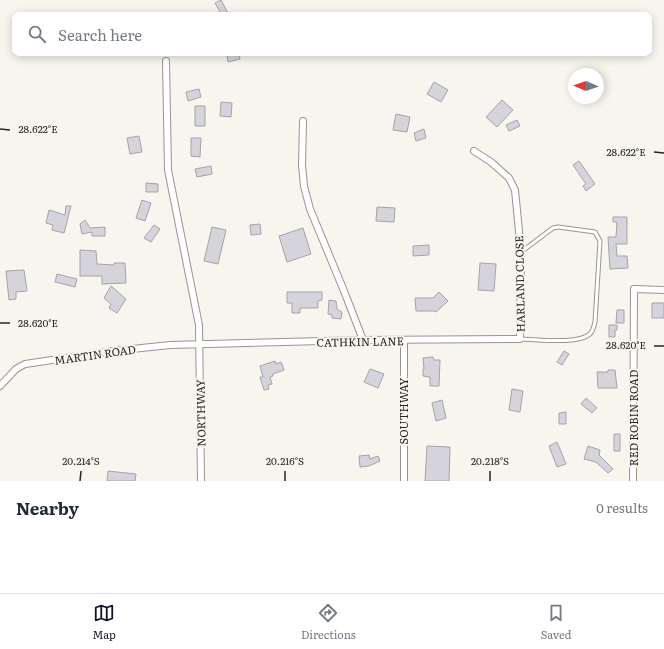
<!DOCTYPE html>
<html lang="en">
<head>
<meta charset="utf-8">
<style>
	body { margin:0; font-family:Literata,serif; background:#f2f2f3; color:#1f2937 }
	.compass { position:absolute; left:568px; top:68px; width:36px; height:36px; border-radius:50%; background:#fff; box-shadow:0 2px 10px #0003; rotate:272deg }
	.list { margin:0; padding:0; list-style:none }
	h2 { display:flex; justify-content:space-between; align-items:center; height:52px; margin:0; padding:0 16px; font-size:17px }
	h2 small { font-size:13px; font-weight:400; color:#747a83 }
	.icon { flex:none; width:22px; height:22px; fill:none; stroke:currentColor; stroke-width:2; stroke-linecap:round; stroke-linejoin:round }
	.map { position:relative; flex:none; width:664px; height:481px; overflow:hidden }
	.search { position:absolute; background:#fff; box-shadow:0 2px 10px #0003; left:12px; right:12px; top:12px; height:44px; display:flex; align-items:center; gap:10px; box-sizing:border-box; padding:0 14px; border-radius:8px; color:#747a83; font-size:15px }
	.sheet { height:112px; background:#fff }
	nav { display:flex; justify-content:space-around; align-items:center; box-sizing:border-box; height:56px; border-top:1px solid #e0e1e3; background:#fff; font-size:11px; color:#747a83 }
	nav a { display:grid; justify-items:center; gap:2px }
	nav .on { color:#111827 }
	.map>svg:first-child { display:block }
	.building { fill:#d5d4db; stroke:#a5a3aa }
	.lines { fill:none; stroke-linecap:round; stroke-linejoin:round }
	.service-casing { stroke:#98958e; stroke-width:5 }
	.minor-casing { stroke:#98958e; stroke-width:8 }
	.service { stroke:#fff; stroke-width:3 }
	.minor { stroke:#fff; stroke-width:6 }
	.ticks { fill:none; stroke:#252421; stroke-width:1.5 }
	.labels { text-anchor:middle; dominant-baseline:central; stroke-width:4; stroke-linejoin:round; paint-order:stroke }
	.street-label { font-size:11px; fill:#252421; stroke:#f8f4ee }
	.ticks-label { font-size:10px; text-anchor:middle; fill:#252421; stroke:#f8f4ee; stroke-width:4; stroke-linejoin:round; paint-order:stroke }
</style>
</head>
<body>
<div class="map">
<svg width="664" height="481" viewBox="0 0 664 481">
	<rect width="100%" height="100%" fill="#f8f4ee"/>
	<!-- building -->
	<path class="building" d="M221,0L229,15H222L215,3Z
		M235,53H239L240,59L228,62L227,55Z
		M434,82L448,90L441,102L427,94Z
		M199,89L201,97L188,101L186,92Z
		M502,100L513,110L497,127L486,117Z
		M221,102L232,103L231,117L220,116Z
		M195,106H205V126H195Z
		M396,114L410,117L407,132L393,130Z
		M517,120L520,126L509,131L506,125Z
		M424,129L426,138L416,141L414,133Z
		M139,136L142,152L130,154L127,138Z
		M191,138H201L200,157L191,156Z
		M579,161L595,184L586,191L583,186L586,184L573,165Z
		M211,166L212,174L197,177L195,169Z
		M146,183L158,184V192H146Z
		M142,200L151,203L145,221L136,218Z
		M66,206H71L64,233L52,230L53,225L46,223L49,210L65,215Z
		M377,207L395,208L394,222L376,221Z
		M613,217H627V244H616L617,256H627L628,268L610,269L608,237H616L617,222H613Z
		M85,220L90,228L105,227V236H92V232L82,234L80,224Z
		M260,224L261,234L251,235L250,225Z
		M154,225L160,229L151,242L144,238Z
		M212,227L226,230L218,264L204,261Z
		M303,228L311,254L287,262L279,236Z
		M429,245V255L413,256V246Z
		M80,250L96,251L97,264L114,265V263H125L126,283L102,284V276H80Z
		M480,263L496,264L494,291L478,290Z
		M24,270L27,291L16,292V299L9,300L6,271Z
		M57,274L77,279L75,287L55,282Z
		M111,286L126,299L117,313L109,308L111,304L104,298Z
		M287,292H322V300L318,301V308H300V313H292V303H287Z
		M439,292L448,301L436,312L434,311H416L415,298H433Z
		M329,300L336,301L337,309L342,312L341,319L332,318V315L328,314Z
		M652,303H664V318H652Z
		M617,310H624V323H616Z
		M609,325H617V330H615V337H609Z
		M564,351L569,354L562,365L557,362Z
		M433,357L434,360H440L439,386H430V377L423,376V369H424L423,358Z
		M275,361L276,364L281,362L284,370L273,374V376L270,377L272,384L268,385L269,389L264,390L260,377H263L260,366Z
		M370,369L384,374L378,388L364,382Z
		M608,370H615L617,388H598L597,372H608Z
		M512,389L523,391L520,412L509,410Z
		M586,398L597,408L592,413L581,404Z
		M442,400L446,418L436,421L432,403Z
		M566,412V424H559V413Z
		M614,434H620V451H614Z
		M557,442L566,464L557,467L549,446Z
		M427,446L450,447L449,481H425Z
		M588,446L600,450L599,455L613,469L608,473L596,462L584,459Z
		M369,455L370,459L378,456L380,461L369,466L360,467L359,456Z
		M108,471L136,474L135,481H107Z"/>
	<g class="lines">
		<defs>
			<path id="service" d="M520,339C537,339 577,345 590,334C593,331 594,326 595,322L600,241L595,232L558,227L553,228L521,252"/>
			<path id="minor" d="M166,61L168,170L199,325L201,481
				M303,121L302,165L304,186L310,209L344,291L363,340
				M404,340V481
				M0,386L16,369L25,364L113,351L170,345L363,340L520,339L521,252L515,190L509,178L491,162L474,151
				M633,481L634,289L664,290"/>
		</defs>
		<!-- service casing -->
		<use href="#service" class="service-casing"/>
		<!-- minor casing -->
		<use href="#minor" class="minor-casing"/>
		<!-- service -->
		<use href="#service" class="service"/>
		<!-- minor -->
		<use href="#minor" class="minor"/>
	</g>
	<!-- ticks -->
	<path class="ticks" d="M0,129L10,130M654,152L664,153M0,323H10M654,346H664M80,481L81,471M285,481V471M490,481V471"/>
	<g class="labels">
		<!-- street labels -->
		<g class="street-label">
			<text transform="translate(519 284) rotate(-91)">HARLAND CLOSE</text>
			<text transform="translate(360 341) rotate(-1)">CATHKIN LANE</text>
			<text transform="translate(95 354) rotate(-8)">MARTIN ROAD</text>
			<text transform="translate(403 411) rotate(-90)">SOUTHWAY</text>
			<text transform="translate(200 413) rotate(-91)">NORTHWAY</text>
			<text transform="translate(633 418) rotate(-90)">RED ROBIN ROAD</text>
		</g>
	</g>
	<g class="ticks-label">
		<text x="38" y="133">28.622°E</text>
		<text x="626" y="156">28.622°E</text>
		<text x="38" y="327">28.620°E</text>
		<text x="626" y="349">28.620°E</text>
		<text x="81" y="465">20.214°S</text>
		<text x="285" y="465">20.216°S</text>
		<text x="490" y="465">20.218°S</text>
	</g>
</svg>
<svg class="compass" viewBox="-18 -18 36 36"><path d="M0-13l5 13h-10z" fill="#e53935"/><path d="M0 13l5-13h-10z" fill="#747a83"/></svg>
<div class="search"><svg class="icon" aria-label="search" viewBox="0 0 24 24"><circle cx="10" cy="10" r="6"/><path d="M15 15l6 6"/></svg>Search here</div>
</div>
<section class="sheet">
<h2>Nearby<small>0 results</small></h2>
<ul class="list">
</ul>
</section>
<nav>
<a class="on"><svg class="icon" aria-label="map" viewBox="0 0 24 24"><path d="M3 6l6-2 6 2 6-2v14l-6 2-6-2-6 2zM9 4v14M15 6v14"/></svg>Map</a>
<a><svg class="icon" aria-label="directions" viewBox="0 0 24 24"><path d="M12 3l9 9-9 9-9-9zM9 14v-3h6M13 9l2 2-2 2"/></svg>Directions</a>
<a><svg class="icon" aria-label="saved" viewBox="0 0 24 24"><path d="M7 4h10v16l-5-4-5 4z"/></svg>Saved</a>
</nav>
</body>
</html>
